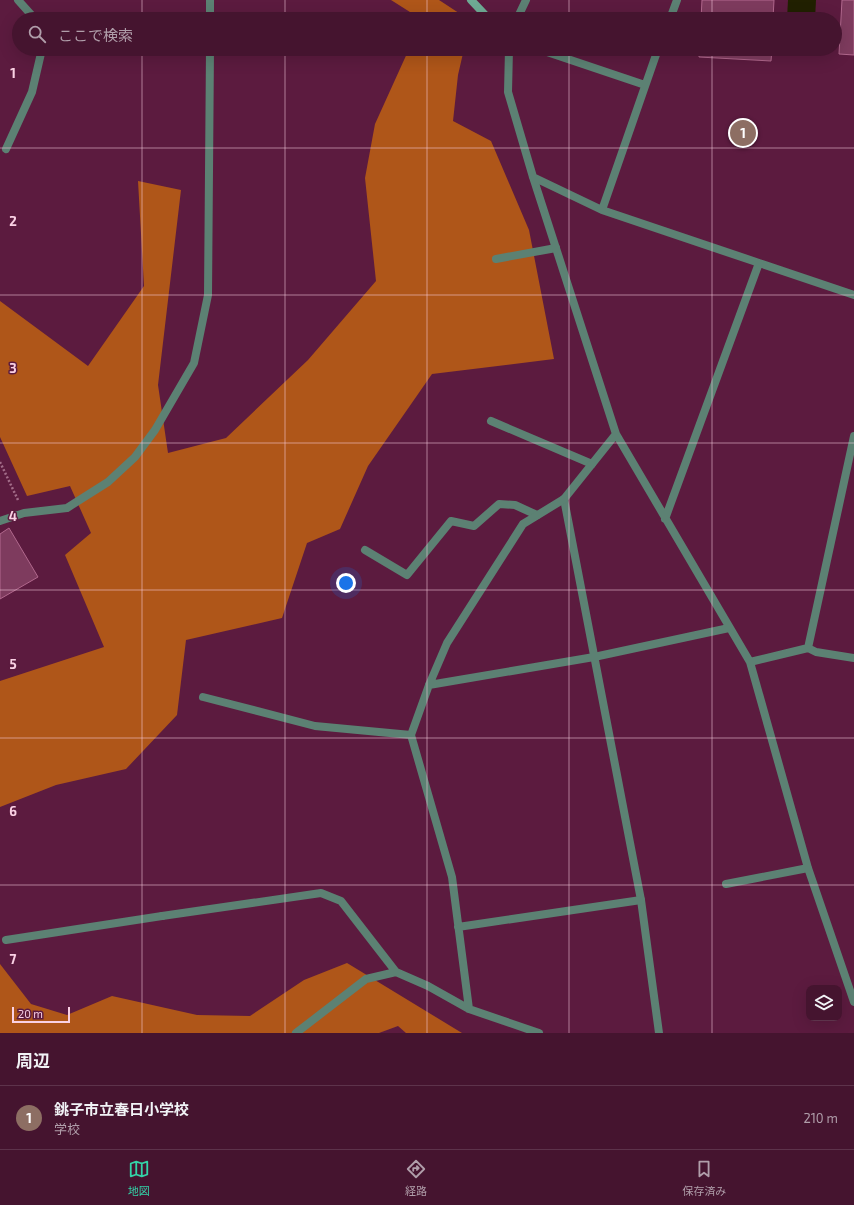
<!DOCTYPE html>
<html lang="ja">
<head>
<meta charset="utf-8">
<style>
	body { margin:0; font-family:"Exo 2","Noto Sans JP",sans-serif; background:#4c1d37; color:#f1f3f6 }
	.controls { position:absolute; right:12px; bottom:12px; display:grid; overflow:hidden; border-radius:8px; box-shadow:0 4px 16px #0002 }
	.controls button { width:36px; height:36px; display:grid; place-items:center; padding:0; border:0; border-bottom:1px solid #5d334b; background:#45142f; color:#f1f3f6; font:20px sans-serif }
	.scale { position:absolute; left:12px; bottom:10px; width:58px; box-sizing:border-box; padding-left:4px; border:2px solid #fad1e4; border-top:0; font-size:11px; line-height:14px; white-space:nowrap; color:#fad1e4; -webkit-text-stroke:3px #5c1b3f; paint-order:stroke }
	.you { position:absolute; left:346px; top:583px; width:14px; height:14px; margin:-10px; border:3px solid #fff; border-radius:50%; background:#1a73e8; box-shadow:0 0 0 6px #1a73e833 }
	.badge { display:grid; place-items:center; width:26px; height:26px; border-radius:50%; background:#33d4a8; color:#fff; font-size:13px; font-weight:700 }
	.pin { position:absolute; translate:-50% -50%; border:2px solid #fff; box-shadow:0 1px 4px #0006 }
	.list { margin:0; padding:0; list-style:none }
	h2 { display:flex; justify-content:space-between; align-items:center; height:52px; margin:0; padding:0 16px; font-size:17px }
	h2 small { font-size:13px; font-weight:400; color:#b09eaa }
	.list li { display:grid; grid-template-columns:26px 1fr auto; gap:12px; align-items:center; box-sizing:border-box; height:64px; padding:0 16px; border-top:1px solid #5d334b }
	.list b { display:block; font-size:15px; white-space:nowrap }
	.list p { margin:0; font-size:13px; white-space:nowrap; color:#b09eaa }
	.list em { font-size:13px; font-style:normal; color:#b09eaa }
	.icon { flex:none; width:22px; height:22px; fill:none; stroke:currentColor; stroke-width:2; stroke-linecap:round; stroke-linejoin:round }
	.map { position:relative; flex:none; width:854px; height:1033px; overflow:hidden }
	.search { position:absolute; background:#45142f; box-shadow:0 4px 16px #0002; left:12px; right:12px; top:12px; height:44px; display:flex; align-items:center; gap:10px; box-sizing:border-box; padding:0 14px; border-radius:22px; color:#b09eaa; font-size:15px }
	.sheet { height:116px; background:#45142f }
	nav { display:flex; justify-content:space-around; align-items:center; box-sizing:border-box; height:56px; border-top:1px solid #5d334b; background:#45142f; font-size:11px; color:#b09eaa }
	nav a { display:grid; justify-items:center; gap:2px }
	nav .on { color:#33d4a8 }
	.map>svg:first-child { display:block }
	.forest { fill:#af5619 }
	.water { fill:#212000 }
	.building { fill:#7e3b5e; stroke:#b1688d }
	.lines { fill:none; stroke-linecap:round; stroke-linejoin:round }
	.path { stroke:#a36d89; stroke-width:2.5; stroke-dasharray:2 2; stroke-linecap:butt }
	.lane { stroke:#5c8173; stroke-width:8 }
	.street { stroke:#5c8173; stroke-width:8 }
	.secondary { stroke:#6eaa94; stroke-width:8 }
	.grid { fill:none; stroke:#fad1e4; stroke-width:1; stroke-opacity:0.55 }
	.grid-label { font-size:13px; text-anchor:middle; font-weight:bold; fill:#fad1e4; stroke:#5c1b3f; stroke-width:3; stroke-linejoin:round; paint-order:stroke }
</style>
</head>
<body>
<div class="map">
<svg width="854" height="1033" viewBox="0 0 854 1033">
	<rect width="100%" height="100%" fill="#5c1b3f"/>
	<!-- forest -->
	<path class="forest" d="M391,0H439L468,19H421Z
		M409,49H464L458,75L453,121L491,141L529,230L554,359L432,374L368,466L340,529L307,543L282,618L186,640L177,715L126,769L56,785L0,807V681L104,647L65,555L91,533L70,486L27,496L0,437V301L88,366L144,286L138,181L181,190L158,385L168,453L226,438L308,360L376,281L365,178L375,124Z
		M347,963L462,1033H406L398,1026L379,1033H0V964L31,1004L67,1015L112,996L197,1015L250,1016L304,980Z"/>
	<!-- water -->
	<path class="water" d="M788,0H816L815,19H787Z"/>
	<!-- building -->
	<path class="building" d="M702,0H774L773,19H701Z
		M842,0H854V55L839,54Z
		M699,49H772L771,61L699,57Z
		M9,528L38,577L0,599V534Z"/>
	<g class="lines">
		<!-- path -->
		<path class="path" d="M0,462L18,500"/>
		<!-- lane -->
		<path class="lane" d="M496,259L556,248
			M491,421L592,464
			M564,499L641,900L659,1033
			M365,550L407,575L451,521L474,526L499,504L515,505L537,515
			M6,940L162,916"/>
		<!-- street -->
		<path class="street" d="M18,0L35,19
			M210,19V0
			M517,19L526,0
			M670,19L677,0
			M509,49L508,92L533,177L616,434L750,662L808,868L854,1002
			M538,49L645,85
			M6,149L32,92L42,49
			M533,177L602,210L854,295
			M602,210L658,49
			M665,519L759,263
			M0,521L24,513L67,508L108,482L135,457L155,430L194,363L208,295L210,49
			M808,648L854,436
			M750,662L808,648L816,652L854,658
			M429,685L594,657L729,628
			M203,697L315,726L411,735
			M726,884L808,868
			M162,916L321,893L341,901L396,972
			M458,927L641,900
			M469,1009L452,877L411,735L429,685L447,643L523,524L564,499L616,434
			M296,1033L366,979L396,972L428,986L469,1009L539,1033"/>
		<!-- secondary -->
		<path class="secondary" d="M471,0L489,19"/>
	</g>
	<!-- grid -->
	<path class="grid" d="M142,0V19M285,0V19M427,0V19M569,0V19M712,0V19M142,49V1033M285,49V1033M427,49V1033M569,49V1033M712,49V1033M0,148H854M0,295H854M0,443H854M0,590H854M0,738H854M0,885H854"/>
	<g class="grid-label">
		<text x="13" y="78">1</text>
		<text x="13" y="226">2</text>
		<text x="13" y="373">3</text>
		<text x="13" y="521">4</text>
		<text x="13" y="669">5</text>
		<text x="13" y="816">6</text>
		<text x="13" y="964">7</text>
	</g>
</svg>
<div class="controls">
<button><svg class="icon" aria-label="layers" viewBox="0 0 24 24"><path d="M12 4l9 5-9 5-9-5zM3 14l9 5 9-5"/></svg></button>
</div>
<div class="scale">20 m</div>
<div class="you"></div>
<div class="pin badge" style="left:743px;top:133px;background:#8d6e63">1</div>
<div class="search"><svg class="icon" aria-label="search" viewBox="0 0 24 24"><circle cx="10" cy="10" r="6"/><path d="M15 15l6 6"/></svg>ここで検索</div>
</div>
<section class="sheet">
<h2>周辺<small></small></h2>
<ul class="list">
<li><span class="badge" style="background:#8d6e63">1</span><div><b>銚子市立春日小学校</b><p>学校</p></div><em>210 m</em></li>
</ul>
</section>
<nav>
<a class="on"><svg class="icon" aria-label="map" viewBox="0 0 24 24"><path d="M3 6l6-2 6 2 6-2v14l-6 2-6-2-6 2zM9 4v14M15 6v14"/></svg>地図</a>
<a><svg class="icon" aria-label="directions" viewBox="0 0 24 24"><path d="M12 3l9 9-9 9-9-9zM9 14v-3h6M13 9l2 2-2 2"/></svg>経路</a>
<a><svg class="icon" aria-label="saved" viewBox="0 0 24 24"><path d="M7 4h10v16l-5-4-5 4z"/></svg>保存済み</a>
</nav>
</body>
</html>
